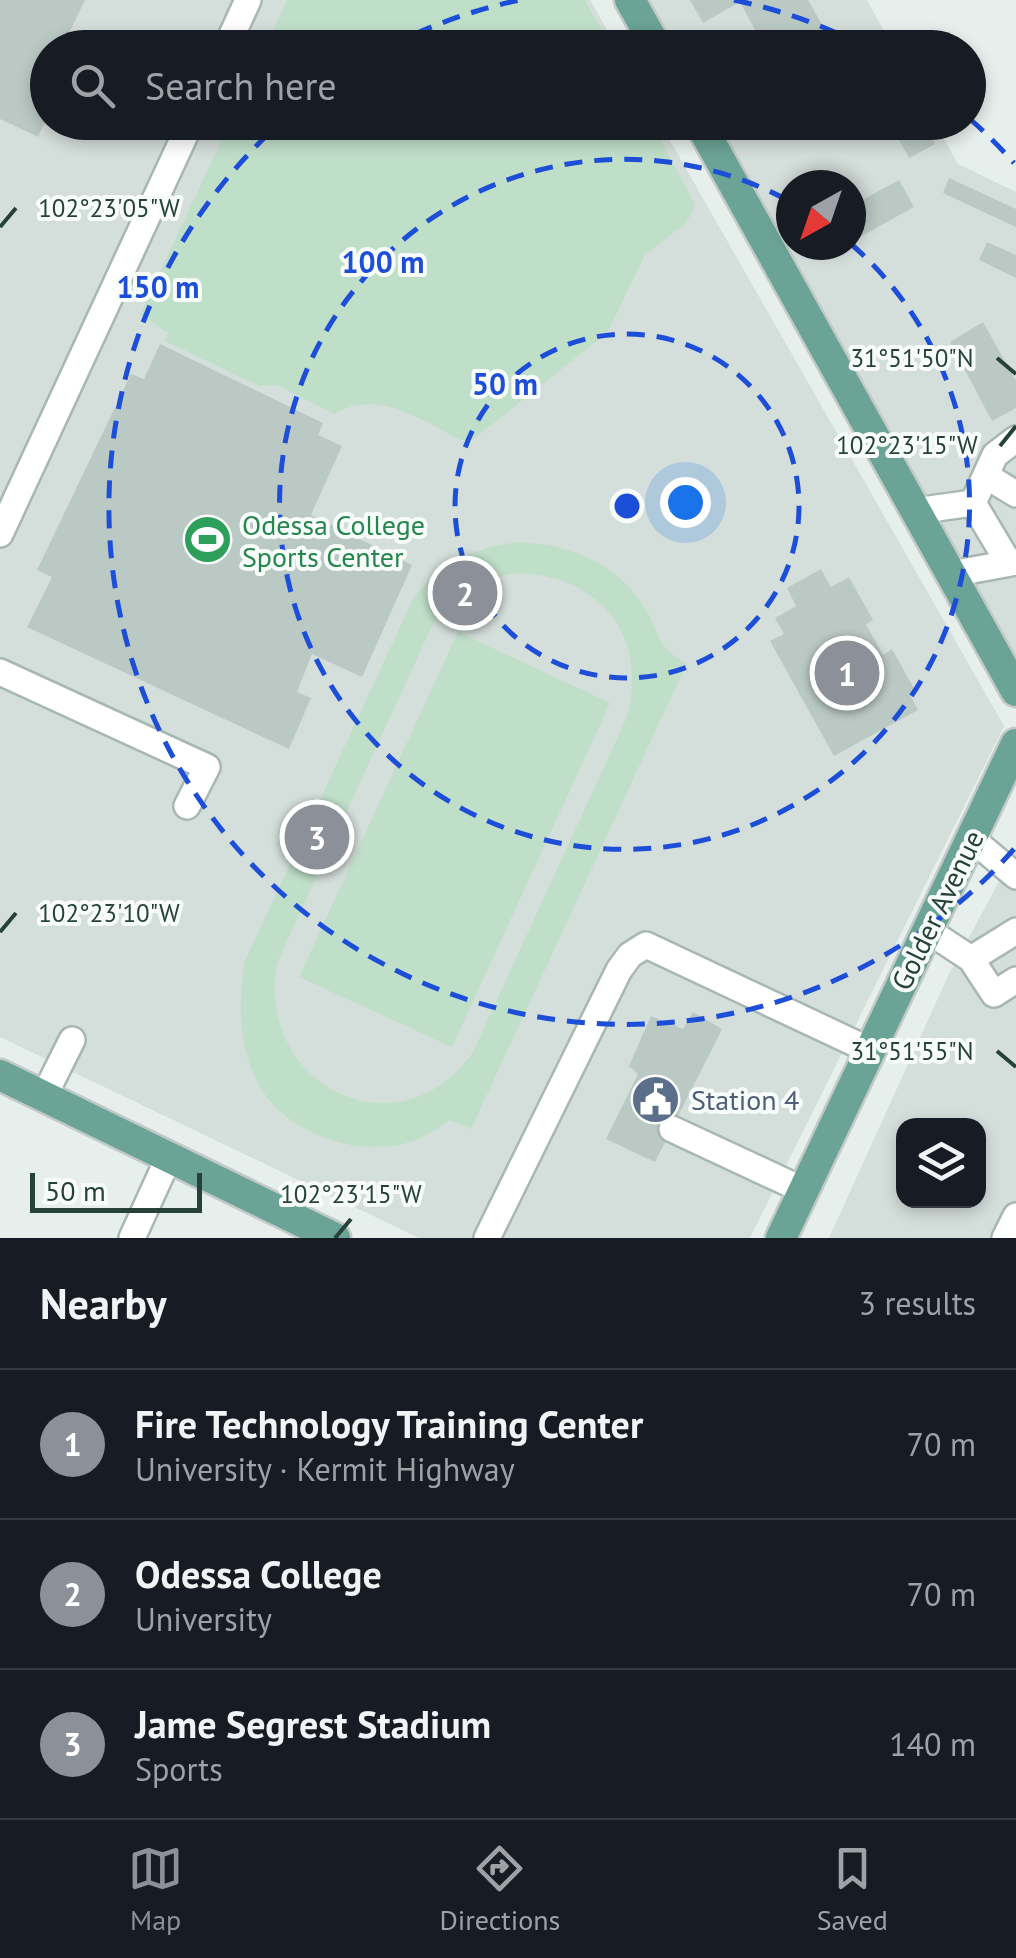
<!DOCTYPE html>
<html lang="en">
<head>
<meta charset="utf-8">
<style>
	body { margin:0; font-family:"PT Sans",sans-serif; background:#242831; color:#f1f3f6 }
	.controls { position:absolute; right:30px; bottom:30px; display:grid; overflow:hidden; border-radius:20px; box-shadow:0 5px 15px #0003 }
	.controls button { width:90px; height:90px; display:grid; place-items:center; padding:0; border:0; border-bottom:2px solid #363941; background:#171b24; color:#f1f3f6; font:50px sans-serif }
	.compass { position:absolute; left:776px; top:170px; width:90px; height:90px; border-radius:50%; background:#171b24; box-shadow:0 5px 15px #0003; rotate:220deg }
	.scale { position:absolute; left:30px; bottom:25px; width:172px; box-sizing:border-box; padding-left:10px; border:5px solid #25413a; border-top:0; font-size:28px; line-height:35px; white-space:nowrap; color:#25413a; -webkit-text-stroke:8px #f7fbf9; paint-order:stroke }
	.you { position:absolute; left:685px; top:502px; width:35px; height:35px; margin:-25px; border:8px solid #fff; border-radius:50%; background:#1a73e8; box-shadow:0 0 0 15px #1a73e833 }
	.badge { display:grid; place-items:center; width:65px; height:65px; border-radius:50%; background:#8c9099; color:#fff; font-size:32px; font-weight:700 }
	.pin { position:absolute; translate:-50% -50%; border:5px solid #fff; box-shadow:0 2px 10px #0006 }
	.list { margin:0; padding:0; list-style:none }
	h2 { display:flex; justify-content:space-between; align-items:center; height:130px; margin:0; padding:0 40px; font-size:42px }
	h2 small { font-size:32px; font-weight:400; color:#9ea1a6 }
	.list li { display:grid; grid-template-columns:65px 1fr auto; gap:30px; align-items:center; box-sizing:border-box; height:150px; padding:0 40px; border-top:2px solid #363941 }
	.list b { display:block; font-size:38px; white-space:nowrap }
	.list p { margin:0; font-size:32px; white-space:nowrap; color:#9ea1a6 }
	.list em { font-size:32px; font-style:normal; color:#9ea1a6 }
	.icon { flex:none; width:55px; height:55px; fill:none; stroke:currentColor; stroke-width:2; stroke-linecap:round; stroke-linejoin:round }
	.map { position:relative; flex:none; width:1016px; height:1238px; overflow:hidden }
	.search { position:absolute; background:#171b24; box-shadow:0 5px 15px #0003; left:30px; right:30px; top:30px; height:110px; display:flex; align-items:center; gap:25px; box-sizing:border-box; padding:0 35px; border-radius:55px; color:#9ea1a6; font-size:38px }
	.sheet { height:580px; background:#171b24 }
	nav { display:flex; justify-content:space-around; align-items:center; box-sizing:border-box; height:140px; border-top:2px solid #363941; background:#171b24; font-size:28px; color:#9ea1a6 }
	nav a { display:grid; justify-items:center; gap:5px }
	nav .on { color:#8c9099 }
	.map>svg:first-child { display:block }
	.built { fill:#d4deda; fill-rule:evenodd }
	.green { fill:#c0dfc9; fill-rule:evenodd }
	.building { fill:#bbc9c4 }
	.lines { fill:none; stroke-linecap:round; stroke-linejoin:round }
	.minor-casing { stroke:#a8b7b2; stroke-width:30 }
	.major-casing { stroke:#c2cac8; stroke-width:35 }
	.minor { stroke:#fff; stroke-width:25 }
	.major { stroke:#6ba396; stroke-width:30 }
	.ticks { fill:none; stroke:#25413a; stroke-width:4 }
	.ring { fill:none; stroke:#1d4ed8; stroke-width:5; stroke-dasharray:18 12 }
	.labels { text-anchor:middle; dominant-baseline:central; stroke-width:8; stroke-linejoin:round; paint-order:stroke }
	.leisure-label { font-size:28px; fill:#27864d; stroke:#f7fbf9; text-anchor:start }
	.street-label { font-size:28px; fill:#25413a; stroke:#f7fbf9 }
	.service-label { font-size:28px; fill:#4e5e75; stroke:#f7fbf9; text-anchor:start }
	.ticks-label { font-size:25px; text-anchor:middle; fill:#25413a; stroke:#f7fbf9; stroke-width:8; stroke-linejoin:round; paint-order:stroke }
	.centre { fill:#1d4ed8; stroke:#f7fbf9; stroke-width:5 }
	.ring-label { font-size:30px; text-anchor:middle; font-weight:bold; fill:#1d4ed8; stroke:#f7fbf9; stroke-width:8; stroke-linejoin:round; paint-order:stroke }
</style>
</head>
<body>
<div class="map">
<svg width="1016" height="1238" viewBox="0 0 1016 1238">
	<rect width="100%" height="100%" fill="#e6efeb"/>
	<!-- built -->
	<path class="built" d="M0,0H590L617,47L48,48V122L660,123L1004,726L750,1238H419L0,1037Z
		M630,0H867L893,47H657Z
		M699,123H935L958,164L1016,192V692ZM791,185H851V245H791Z
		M1016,850V1238H829L948,976ZM904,1126H978V1200H904Z"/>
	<!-- green -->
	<path class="green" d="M287,0H585L611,47H265Z
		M230,122L651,123L695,204L687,222L645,255L607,333L472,440H461C421,420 378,388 334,414L277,385L259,386L165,341L168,333L140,315Z
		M519,542C572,545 618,563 646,610C662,637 656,648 687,663L471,1129L450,1120C438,1128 424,1138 410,1142C358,1159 285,1133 259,1085C238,1048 239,1004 244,963L414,597C443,563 475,547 519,542ZM522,573C603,578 648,638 627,717L473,1052C398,1158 255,1085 277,963L432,626C453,592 482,577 522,573Z
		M458,632L610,703L452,1047L299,977Z"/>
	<!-- building -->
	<path class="building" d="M0,0H85L62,48H48V116L38,137L0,119Z
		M690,0H808L824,28L790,48H765L740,2L703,23Z
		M873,32L881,48H845Z
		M889,122H924L935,144L909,158Z
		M949,178L1016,209V227L943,193Z
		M899,180L914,207L851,242V206Z
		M987,242L1016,255V278L979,260Z
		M983,322L1016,381V408L992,421L950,342Z
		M160,344L323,423L318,435L342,446L311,515L412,565L362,677L312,654L297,692L311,698L289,749L27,627L52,577L37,570L131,374L144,379Z
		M821,569L831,587L849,577L873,620L866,624L883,655L892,649L916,692L910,695L918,710L834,756L770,641L784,634L775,618L796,606L787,588Z
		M693,1012L722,1029L655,1162L606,1139L638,1074L629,1066L651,1016L683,1029Z"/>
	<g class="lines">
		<defs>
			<path id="minor" d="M226,48L248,0
				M988,477L1016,494
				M915,511L973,503
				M0,534L191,122
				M1007,560L973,503L995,455L1016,439
				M951,574L1016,562
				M0,672L207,767L187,806
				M972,839L1016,876
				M930,932L971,959L994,994L1016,980
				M971,959L1016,931
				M44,1096L72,1040
				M672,1129L803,1190
				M132,1238L169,1157
				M487,1238L619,970L630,955L646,945L867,1049
				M1005,1238L1016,1216"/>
			<path id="major" d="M630,0L657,48
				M699,122L1016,691
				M0,1075L335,1238
				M781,1238L1016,744"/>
		</defs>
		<!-- minor casing -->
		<use href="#minor" class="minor-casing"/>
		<!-- major casing -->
		<use href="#major" class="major-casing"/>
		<!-- minor -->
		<use href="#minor" class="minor"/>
		<!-- major -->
		<use href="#major" class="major"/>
	</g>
	<!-- ticks -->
	<path class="ticks" d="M0,227L16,208M997,358L1016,374M1000,446L1016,426M0,932L16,913M997,1051L1016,1067M335,1238L351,1219"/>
	<!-- distance rings -->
	<g class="ring">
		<circle cx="627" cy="506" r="172"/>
		<path d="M851 244A345 345 0 1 1 789 201"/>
		<path d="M1014 849A517 517 0 1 1 278 125M388 47A517 517 0 0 1 520 0M734 0A517 517 0 0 1 866 47M970 119A517 517 0 0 1 1014 163"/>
	</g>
	<!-- icons -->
	<defs>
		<symbol id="stadium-disc" viewBox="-11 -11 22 22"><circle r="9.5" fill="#2e9e5b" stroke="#f7fbf9"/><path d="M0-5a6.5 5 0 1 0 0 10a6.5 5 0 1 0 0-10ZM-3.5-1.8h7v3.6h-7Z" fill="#fff"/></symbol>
		<symbol id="civic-disc" viewBox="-11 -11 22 22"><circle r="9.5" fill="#5c6f8a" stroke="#f7fbf9"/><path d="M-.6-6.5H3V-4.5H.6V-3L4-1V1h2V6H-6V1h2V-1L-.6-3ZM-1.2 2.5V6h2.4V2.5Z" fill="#fff"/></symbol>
	</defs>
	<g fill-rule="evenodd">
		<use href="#stadium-disc" x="180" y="512" width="55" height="55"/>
		<use href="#civic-disc" x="628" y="1072" width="55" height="55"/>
	</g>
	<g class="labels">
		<!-- leisure labels -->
		<g class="leisure-label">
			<text x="242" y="524">Odessa College<tspan x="242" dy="32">Sports Center</tspan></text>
		</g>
		<!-- street labels -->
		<g class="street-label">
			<text transform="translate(937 910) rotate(-64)">Golder Avenue</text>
		</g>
		<!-- service labels -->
		<g class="service-label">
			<text x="691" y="1099">Station 4</text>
		</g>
	</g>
	<g class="ticks-label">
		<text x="109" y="217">102°23'05"W</text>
		<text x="912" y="367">31°51'50"N</text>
		<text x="907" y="454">102°23'15"W</text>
		<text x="109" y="922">102°23'10"W</text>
		<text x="912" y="1060">31°51'55"N</text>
		<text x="351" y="1203">102°23'15"W</text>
	</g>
	<circle cx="627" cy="506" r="15" class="centre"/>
	<g class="ring-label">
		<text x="383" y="273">100 m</text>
		<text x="158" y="298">150 m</text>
		<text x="505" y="395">50 m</text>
	</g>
</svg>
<div class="controls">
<button><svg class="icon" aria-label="layers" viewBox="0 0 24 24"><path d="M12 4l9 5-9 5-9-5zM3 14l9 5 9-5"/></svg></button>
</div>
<svg class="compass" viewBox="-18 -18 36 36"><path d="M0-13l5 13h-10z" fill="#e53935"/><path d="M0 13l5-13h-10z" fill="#9ea1a6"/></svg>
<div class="scale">50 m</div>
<div class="you"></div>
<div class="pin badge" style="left:847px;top:673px">1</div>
<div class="pin badge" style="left:465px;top:593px">2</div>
<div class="pin badge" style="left:317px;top:837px">3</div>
<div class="search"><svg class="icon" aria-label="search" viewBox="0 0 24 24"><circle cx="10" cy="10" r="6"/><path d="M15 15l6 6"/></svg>Search here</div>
</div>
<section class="sheet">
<h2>Nearby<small>3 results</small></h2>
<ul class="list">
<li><span class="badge">1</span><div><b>Fire Technology Training Center</b><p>University · Kermit Highway</p></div><em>70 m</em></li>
<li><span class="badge">2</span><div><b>Odessa College</b><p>University</p></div><em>70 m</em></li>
<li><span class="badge">3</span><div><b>Jame Segrest Stadium</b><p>Sports</p></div><em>140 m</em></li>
</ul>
</section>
<nav>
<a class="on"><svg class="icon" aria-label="map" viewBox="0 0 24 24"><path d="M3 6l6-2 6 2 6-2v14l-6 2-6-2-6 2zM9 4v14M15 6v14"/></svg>Map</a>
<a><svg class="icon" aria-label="directions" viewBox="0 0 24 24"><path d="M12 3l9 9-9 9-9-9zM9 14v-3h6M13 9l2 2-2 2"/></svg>Directions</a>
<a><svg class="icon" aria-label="saved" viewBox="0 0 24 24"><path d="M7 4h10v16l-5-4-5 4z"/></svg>Saved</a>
</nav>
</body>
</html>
